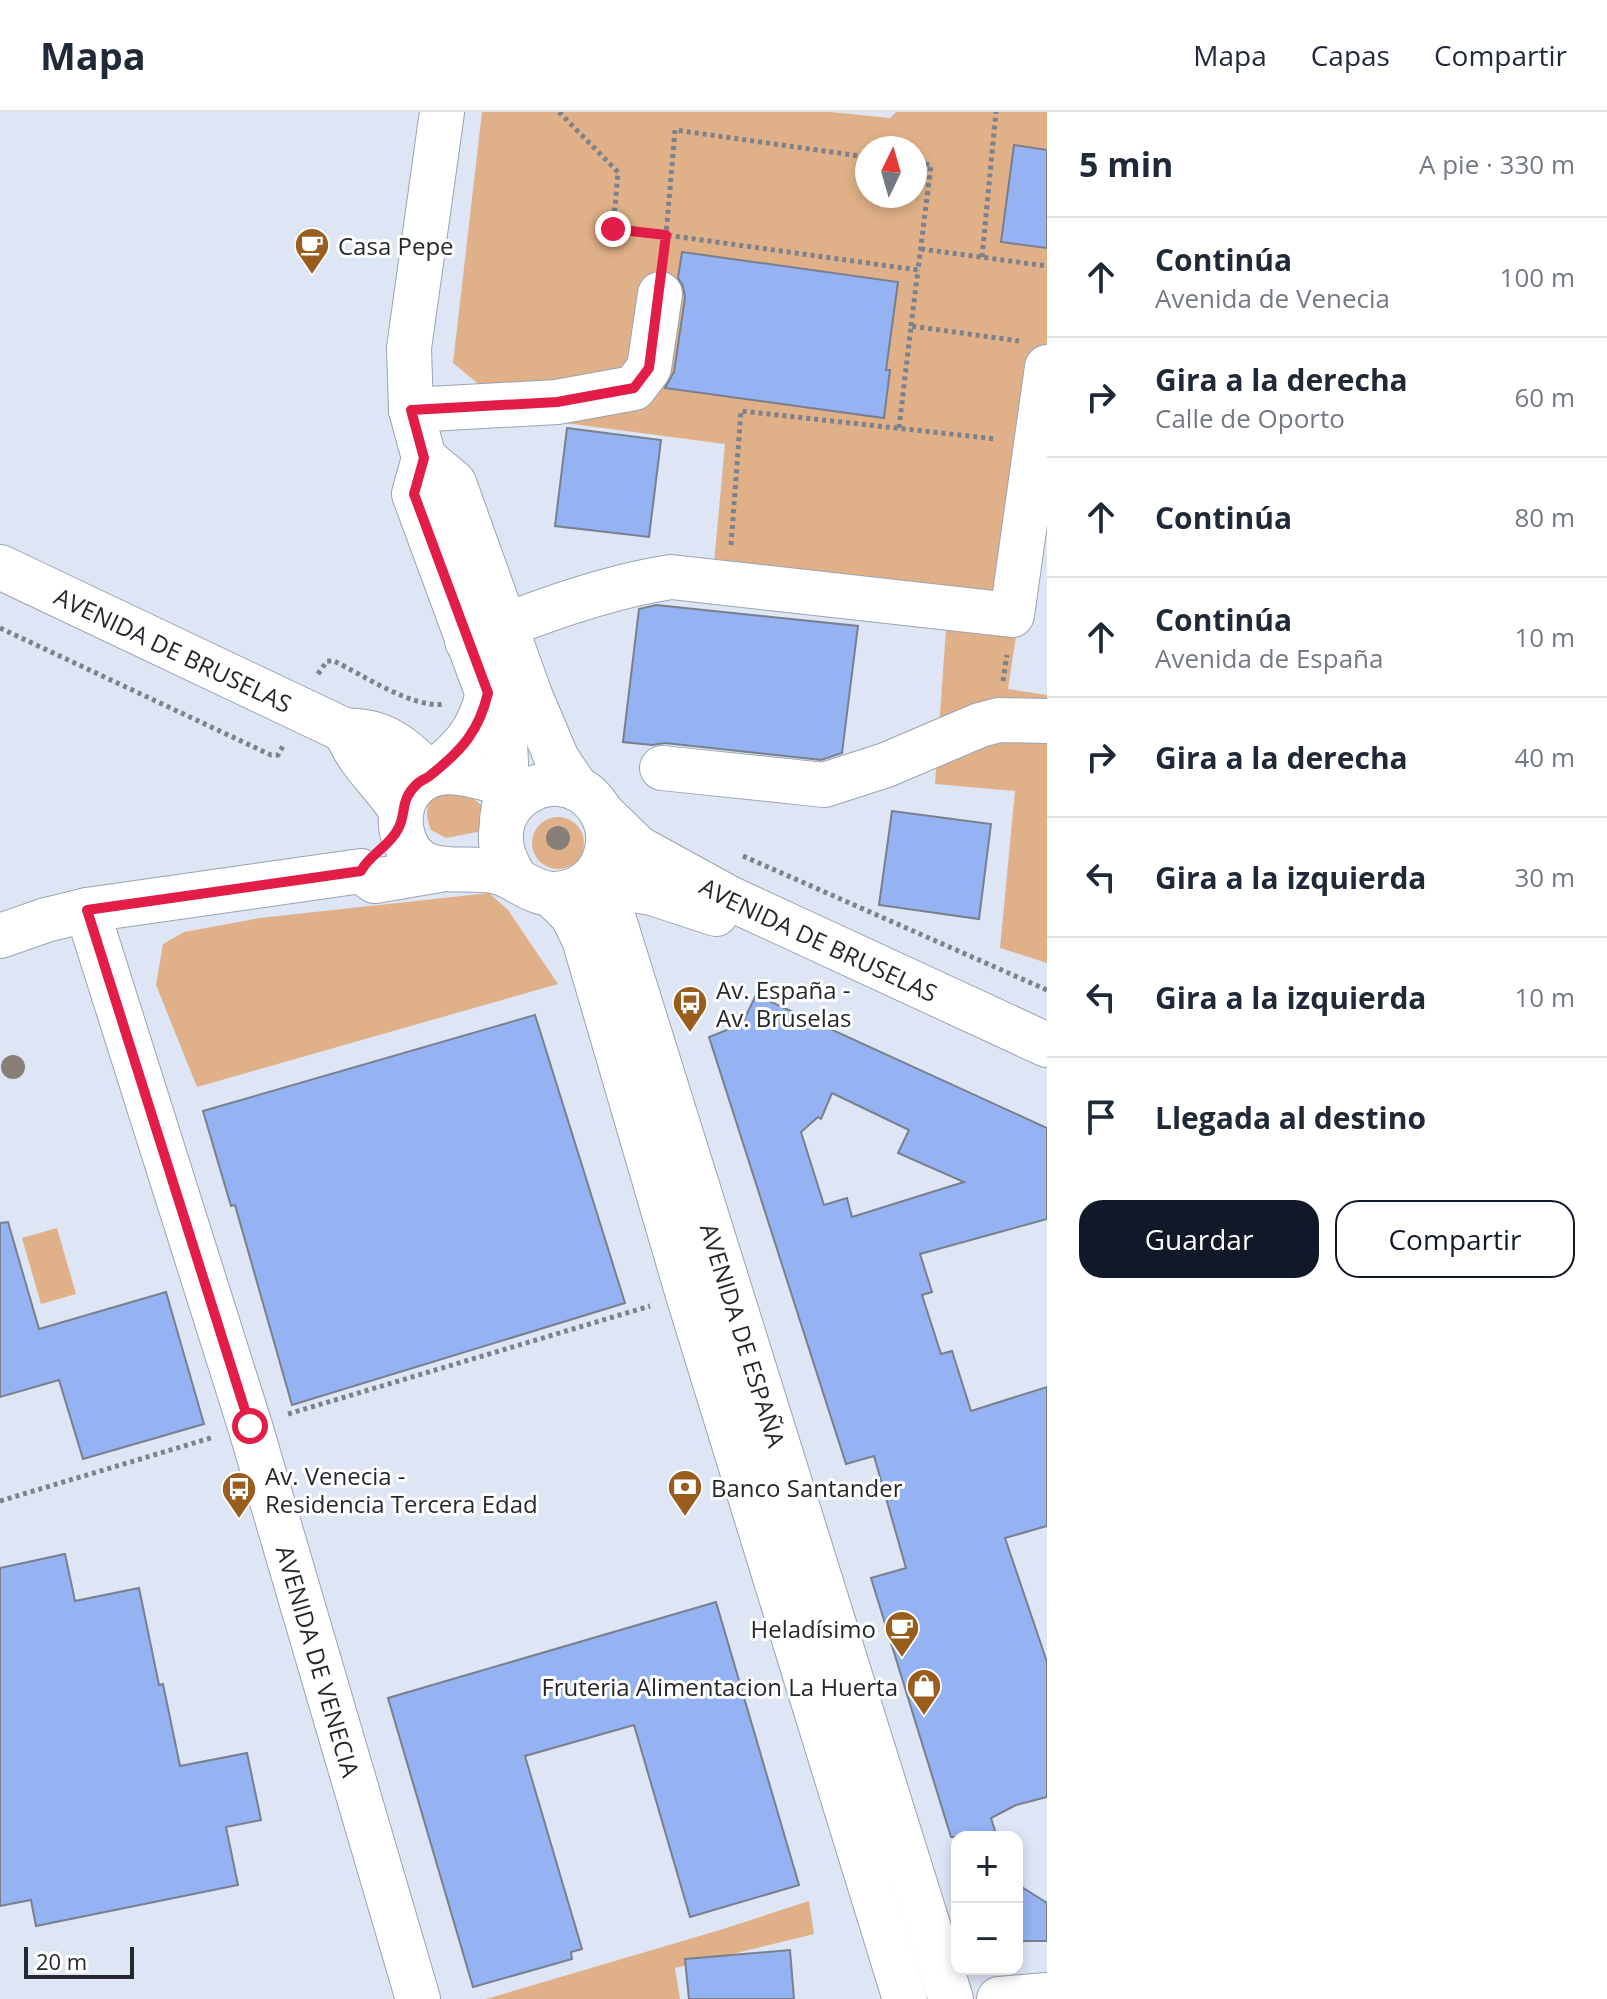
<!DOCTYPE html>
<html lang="es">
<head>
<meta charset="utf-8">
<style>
	body { margin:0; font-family:"Open Sans",sans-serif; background:#f2f2f3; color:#1f2937 }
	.controls { position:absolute; right:24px; bottom:24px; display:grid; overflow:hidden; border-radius:16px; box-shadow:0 4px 12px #0003 }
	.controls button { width:72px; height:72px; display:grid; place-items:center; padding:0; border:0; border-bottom:2px solid #e0e1e3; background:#fff; color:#1f2937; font:40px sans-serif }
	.compass { position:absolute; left:855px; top:24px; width:72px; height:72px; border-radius:50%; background:#fff; box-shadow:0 4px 12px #0003; rotate:5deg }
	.scale { position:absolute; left:24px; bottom:20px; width:110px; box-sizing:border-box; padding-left:8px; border:4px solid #26282e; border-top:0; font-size:22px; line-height:28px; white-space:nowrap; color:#26282e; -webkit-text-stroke:6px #fff; paint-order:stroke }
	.stop { position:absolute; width:24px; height:24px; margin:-18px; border:6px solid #e11d48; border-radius:50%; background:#fff }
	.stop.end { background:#e11d48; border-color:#fff; box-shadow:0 2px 8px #0008 }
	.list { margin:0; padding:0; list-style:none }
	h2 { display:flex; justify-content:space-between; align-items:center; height:104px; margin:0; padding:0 32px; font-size:34px }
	h2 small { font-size:26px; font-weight:400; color:#747a83 }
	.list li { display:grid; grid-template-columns:52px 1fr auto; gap:24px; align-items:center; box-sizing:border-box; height:120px; padding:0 32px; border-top:2px solid #e0e1e3 }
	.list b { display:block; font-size:30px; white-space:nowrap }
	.list p { margin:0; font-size:26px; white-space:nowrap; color:#747a83 }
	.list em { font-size:26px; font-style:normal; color:#747a83 }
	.actions { display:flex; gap:16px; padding:24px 32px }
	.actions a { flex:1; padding:18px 0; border:2px solid #111827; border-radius:24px; text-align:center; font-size:28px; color:#111827 }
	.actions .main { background:#111827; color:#fff }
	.icon { flex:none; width:44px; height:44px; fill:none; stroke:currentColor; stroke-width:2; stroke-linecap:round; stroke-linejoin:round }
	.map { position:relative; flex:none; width:1047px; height:1887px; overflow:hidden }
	header { display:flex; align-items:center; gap:48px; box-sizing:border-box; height:112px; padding:0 40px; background:#fff; border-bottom:2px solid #e0e1e3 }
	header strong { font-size:38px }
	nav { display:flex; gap:44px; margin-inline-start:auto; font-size:28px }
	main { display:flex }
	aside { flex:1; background:#fff }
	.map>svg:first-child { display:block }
	.green { fill:#e0b188; fill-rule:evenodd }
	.building { fill:#95b2f2; stroke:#787f8d; stroke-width:2; fill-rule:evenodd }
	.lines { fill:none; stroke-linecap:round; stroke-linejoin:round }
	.street-casing { stroke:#9ca3b1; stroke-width:46 }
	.secondary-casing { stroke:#9ca3b1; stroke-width:46 }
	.path { stroke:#7c818b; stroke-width:5; stroke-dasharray:4 4; stroke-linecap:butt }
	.street { stroke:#fff; stroke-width:44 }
	.secondary { stroke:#fff; stroke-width:44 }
	.tree { fill:#897f79 }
	.route { stroke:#e11d48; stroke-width:10 }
	.labels { text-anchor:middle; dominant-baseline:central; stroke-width:6; stroke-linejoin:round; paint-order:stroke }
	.poi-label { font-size:24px; fill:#26282e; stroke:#fff; text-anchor:start }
	.street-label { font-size:24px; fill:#26282e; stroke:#fff }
</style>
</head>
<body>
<header>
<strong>Mapa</strong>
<nav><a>Mapa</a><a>Capas</a><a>Compartir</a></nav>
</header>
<main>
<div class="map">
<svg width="1047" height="1887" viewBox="0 0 1047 1887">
	<rect width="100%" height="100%" fill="#dee5f5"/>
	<!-- green -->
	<path class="green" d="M482,0H831L890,6L896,0H1047V320L1008,577L1047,583V851L1000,836L1015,679L935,672L947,503L712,473L725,332L519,305L453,251ZM867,36H915V84H867Z
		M438,681H466L489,699L482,719L446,726L431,718C425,703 425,691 438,681Z
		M532 731a26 26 0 1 1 52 0a26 26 0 1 1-52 0Z
		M489,781L508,798L558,872L197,975L156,873L163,832L184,820L260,806Z
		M57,1116L76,1182L41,1192L22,1126Z
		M809,1789L814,1822L675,1856L680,1887H486L720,1818Z"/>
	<!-- building -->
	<path class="building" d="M1014,33L1047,38V136L1001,130Z
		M682,140L898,170L886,258H890L884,306L665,276L674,260L685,186L683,174L678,166Z
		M567,316L661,328L649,425L555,414Z
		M656,493L858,514L842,641L821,648L665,631L652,633L623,630L639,497Z
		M892,699L991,712L979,807L879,793Z
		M756,883L1047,1016V1107L920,1142L932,1180L922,1183L941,1242L952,1239L971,1299L1047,1275V1414L1005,1426L1047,1550V1685L1016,1693L991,1706L997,1725H951L871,1466L906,1456L874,1344L846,1352L709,925L742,912ZM832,981L909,1018L898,1041L964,1070L852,1105L847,1086L824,1093L801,1020L818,1005L821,1007Z
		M535,903L625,1191L292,1293L235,1093L231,1094L203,999Z
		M8,1110L39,1217L166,1180L204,1312L83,1347L59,1268L0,1285V1111Z
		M65,1442L75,1489L139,1476L159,1573L163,1572L180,1654L247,1641L261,1708L226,1715L238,1773L36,1814L31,1788L0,1794V1456Z
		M716,1490L799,1773L690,1805L634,1613L525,1644L582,1837L571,1840L572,1847L473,1875L388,1586Z
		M1017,1772L1047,1791V1829H1017Z
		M790,1838L794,1887H689L685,1847Z"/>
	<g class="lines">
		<defs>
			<g id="street">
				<path d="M442,0L409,236L411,298L424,346L414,382L505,629L507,674L502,708"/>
				<path d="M411,298L557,290L634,276L649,256L660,182"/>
				<path d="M424,346L454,371L530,583L557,647L577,677"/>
				<path d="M467,529C529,503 605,475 671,465L1012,503L1047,255"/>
				<path d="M662,656L824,673L886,653L980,613L999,608L1047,609"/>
				<path d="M431,663C461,638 479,621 488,581"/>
				<path id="s1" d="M87,798L250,1314L418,1887"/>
			</g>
			<g id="secondary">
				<path id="s2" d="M0,455L346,619C384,617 406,638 431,663"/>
				<path d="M346,619C357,650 384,671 401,698"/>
				<path id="s3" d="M604,703L638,736L729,786L1047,933"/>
				<path id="s4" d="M608,740L605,773L611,798L951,1887"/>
				<path d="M516,767C465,694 556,642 595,691C625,727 601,782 553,782C532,782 517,765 497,760C463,752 416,771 403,724C399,711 400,695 407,683C436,638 492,673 531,678"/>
				<path d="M587,771L652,781L716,802"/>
				<path d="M551,782L572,803L584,827L688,1183L905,1887"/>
				<path d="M0,824L46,808L87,798L361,759L375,769L439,758"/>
				<path d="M999,1887L1047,1883"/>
			</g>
		</defs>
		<!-- street casing -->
		<use href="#street" class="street-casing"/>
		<!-- secondary casing -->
		<use href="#secondary" class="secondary-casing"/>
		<!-- path -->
		<path class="path" d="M559,0L618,60L613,117L666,123L675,18L867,45
			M921,137L1047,154
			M664,145L666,123L918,158L931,53L915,51
			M982,145L996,0
			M911,214L918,158
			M899,316L911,214L1019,229
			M731,433L741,299L996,327
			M0,516L271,643H278L284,632
			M318,562L327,549H334C361,562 414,597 443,592
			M1003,569L1007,543
			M743,744L1047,878
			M288,1302L650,1194
			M0,1389L214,1325"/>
		<!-- street -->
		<use href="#street" class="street"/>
		<!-- secondary -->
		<use href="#secondary" class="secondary"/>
	</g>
	<!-- trees -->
	<g class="tree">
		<circle cx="558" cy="726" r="12"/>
		<circle cx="13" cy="955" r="12"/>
	</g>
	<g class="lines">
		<!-- route -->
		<path class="route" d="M250,1314L87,798L361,759C370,742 389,735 398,717C407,701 399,689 417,672C421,668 428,666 432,662C462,638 479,619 488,581L414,382L424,346L411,298L557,290L634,276L649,256L666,123L613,117"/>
	</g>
	<!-- icons -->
	<defs>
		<symbol id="cafe-pin" viewBox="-11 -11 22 30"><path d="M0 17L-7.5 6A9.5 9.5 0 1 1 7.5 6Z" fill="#995d1e" stroke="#fff"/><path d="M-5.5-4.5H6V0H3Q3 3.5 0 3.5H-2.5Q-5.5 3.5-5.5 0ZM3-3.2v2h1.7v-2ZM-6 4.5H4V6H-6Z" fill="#fff"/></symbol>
		<symbol id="bus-pin" viewBox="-11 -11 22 30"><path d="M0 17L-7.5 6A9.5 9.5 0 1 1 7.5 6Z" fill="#995d1e" stroke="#fff"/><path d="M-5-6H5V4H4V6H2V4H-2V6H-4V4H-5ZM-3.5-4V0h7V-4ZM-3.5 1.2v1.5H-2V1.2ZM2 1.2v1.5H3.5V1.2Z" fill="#fff"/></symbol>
		<symbol id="bank-pin" viewBox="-11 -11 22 30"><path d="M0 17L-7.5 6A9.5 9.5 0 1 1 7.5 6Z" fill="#995d1e" stroke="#fff"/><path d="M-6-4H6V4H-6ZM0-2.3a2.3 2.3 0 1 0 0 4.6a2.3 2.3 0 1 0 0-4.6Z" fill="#fff"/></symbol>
		<symbol id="shop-pin" viewBox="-11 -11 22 30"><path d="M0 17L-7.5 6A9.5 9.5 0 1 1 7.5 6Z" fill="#995d1e" stroke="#fff"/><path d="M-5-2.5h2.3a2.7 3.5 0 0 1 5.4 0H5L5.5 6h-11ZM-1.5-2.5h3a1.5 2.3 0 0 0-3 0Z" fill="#fff"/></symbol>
	</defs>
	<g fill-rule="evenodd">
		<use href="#cafe-pin" x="292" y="113" width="40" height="54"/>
		<use href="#bus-pin" x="670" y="871" width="40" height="54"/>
		<use href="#bank-pin" x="665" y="1355" width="40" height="54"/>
		<use href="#bus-pin" x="219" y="1357" width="40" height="54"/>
		<use href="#cafe-pin" x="882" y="1496" width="40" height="54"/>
		<use href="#shop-pin" x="904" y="1554" width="40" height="54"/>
	</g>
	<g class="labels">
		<!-- poi labels -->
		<g class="poi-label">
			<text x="338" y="133">Casa Pepe</text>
			<text x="716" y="877">Av. España -<tspan x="716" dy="28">Av. Bruselas</tspan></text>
			<text x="265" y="1363">Av. Venecia -<tspan x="265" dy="28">Residencia Tercera Edad</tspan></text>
			<text x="711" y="1375">Banco Santander</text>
			<text x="876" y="1516" text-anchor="end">Heladísimo</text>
			<text x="898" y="1574" text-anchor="end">Fruteria Alimentacion La Huerta</text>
		</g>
		<!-- street labels -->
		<g class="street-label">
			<text stroke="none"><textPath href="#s2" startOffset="192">AVENIDA DE BRUSELAS</textPath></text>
			<text stroke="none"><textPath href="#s3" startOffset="250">AVENIDA DE BRUSELAS</textPath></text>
			<text stroke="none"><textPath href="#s4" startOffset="504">AVENIDA DE ESPAÑA</textPath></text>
			<text stroke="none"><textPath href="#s1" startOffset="786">AVENIDA DE VENECIA</textPath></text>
		</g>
	</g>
</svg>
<div class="controls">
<button>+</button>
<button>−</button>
</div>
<svg class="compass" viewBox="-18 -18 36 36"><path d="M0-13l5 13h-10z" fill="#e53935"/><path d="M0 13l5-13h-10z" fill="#747a83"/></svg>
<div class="scale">20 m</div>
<div class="stop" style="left:250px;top:1314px"></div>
<div class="stop end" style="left:613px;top:117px"></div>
</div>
<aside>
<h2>5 min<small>A pie · 330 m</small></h2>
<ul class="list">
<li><svg class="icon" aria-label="ahead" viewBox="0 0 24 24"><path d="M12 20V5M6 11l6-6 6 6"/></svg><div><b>Continúa</b><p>Avenida de Venecia</p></div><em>100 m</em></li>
<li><svg class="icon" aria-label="right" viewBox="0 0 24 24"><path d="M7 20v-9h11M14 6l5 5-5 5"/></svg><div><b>Gira a la derecha</b><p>Calle de Oporto</p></div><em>60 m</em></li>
<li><svg class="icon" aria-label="ahead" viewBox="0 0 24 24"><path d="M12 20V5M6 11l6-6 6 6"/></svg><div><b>Continúa</b></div><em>80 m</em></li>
<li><svg class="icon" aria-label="ahead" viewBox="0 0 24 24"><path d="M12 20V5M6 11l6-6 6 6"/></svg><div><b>Continúa</b><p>Avenida de España</p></div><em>10 m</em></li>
<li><svg class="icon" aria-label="right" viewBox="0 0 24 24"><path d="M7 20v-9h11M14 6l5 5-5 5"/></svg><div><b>Gira a la derecha</b></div><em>40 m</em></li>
<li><svg class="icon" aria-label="left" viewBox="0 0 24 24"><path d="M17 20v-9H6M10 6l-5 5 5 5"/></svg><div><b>Gira a la izquierda</b></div><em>30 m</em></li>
<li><svg class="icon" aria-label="left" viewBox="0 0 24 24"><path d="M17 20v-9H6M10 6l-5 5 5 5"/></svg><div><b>Gira a la izquierda</b></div><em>10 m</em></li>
<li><svg class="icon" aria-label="arrive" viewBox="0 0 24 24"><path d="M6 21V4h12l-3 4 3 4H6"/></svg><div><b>Llegada al destino</b></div></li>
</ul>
<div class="actions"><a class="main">Guardar</a><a>Compartir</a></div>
</aside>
</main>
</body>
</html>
